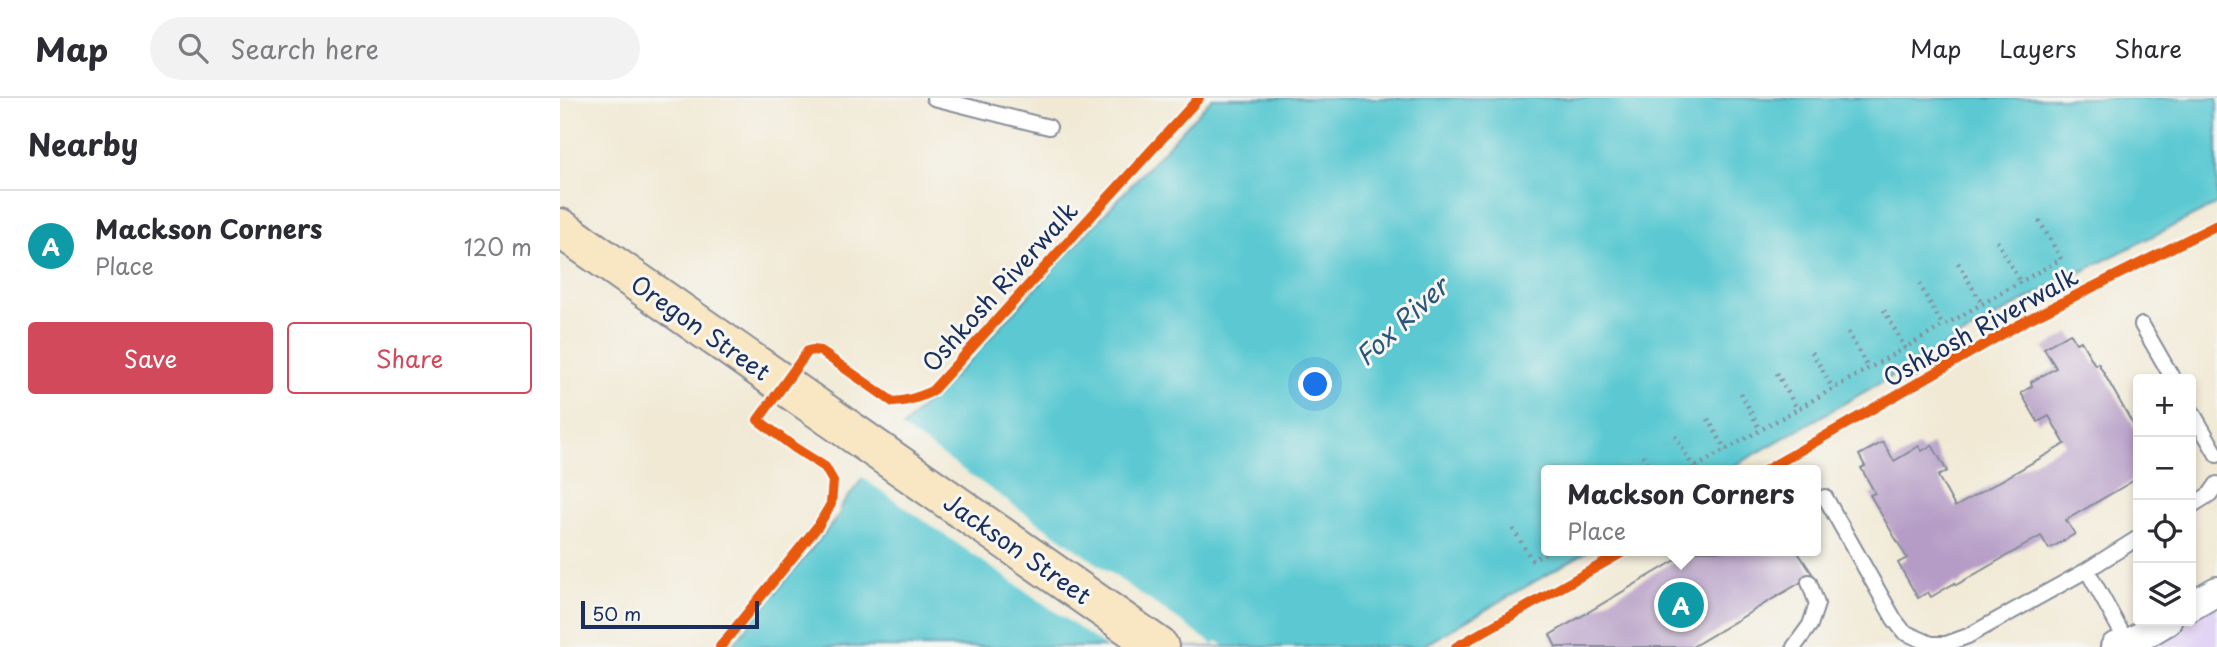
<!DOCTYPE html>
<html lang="en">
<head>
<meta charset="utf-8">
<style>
	body { margin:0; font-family:"Playpen Sans",sans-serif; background:#f2f2f3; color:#2b2b33 }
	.controls { position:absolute; right:21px; bottom:21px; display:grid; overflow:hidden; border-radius:7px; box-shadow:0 4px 10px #0003 }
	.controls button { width:63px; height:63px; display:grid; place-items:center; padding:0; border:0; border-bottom:2px solid #e1e1e2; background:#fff; color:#2b2b33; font:35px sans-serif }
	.scale { position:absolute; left:21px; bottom:18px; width:178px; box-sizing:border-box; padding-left:7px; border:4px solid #1b2f5e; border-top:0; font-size:19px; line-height:24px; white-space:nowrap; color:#1b2f5e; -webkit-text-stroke:5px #f6f6f2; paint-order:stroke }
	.you { position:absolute; left:756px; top:287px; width:24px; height:24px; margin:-18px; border:5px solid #fff; border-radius:50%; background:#1a73e8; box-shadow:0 0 0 10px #1a73e833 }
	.badge { display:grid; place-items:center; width:46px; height:46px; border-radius:50%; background:#d1495b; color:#fff; font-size:23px; font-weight:700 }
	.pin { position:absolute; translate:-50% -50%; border:4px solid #fff; box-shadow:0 2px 7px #0006 }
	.popup { position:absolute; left:981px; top:367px; width:280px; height:91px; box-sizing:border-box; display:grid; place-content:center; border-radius:7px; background:#fff; filter:drop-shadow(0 2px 5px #0005); font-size:23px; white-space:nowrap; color:#7c7c81 }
	.popup b { font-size:26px; color:#2b2b33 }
	.popup::after { content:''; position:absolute; left:50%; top:100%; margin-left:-14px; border:14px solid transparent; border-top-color:#fff }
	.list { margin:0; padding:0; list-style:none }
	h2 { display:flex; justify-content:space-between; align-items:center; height:91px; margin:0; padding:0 28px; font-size:30px }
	h2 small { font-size:23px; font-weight:400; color:#7c7c81 }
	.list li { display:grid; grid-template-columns:46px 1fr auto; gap:21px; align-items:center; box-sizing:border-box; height:112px; padding:0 28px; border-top:2px solid #e1e1e2 }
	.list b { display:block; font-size:26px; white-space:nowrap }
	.list p { margin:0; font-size:23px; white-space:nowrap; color:#7c7c81 }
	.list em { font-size:23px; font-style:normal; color:#7c7c81 }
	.actions { display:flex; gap:14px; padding:21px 28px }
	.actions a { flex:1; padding:16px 0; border:2px solid #d1495b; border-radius:7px; text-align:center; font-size:24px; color:#d1495b }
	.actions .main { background:#d1495b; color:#fff }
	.icon { flex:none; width:38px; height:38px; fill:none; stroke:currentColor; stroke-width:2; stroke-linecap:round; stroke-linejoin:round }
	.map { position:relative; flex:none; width:1657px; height:549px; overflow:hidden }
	header { display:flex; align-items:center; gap:42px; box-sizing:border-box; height:98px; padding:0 35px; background:#fff; border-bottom:2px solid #e1e1e2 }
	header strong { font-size:33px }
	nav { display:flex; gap:38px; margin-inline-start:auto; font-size:24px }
	.search { width:490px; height:63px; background:#f2f2f3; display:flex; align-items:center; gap:18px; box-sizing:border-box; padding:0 24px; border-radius:38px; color:#7c7c81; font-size:26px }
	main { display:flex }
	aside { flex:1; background:#fff }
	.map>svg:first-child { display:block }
	.built { fill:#e1d4f4 }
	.water { fill:#5cc9d2; stroke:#3c7c98; stroke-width:2 }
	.pier { fill:#f1e9d4 }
	.building { fill:#b59cc6 }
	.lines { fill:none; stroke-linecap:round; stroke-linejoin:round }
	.lane-casing { stroke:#868c99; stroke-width:18 }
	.street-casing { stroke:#868c99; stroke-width:32 }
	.secondary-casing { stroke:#868c99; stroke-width:42 }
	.path { stroke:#868c99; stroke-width:4.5; stroke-dasharray:2 5; stroke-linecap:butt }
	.lane { stroke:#fff; stroke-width:14 }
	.street { stroke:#fff; stroke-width:28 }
	.secondary { stroke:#f9e7c3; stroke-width:38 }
	.cycleway-casing { stroke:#f6f6f2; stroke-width:15 }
	.cycleway { stroke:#e8590c; stroke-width:10 }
	.labels { text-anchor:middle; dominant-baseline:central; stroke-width:6; stroke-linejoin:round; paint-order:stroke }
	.street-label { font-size:24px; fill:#1b2f5e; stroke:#f6f6f2 }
	.water-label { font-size:26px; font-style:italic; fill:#2b567b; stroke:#f6f6f2 }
</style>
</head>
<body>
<header>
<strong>Map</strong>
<div class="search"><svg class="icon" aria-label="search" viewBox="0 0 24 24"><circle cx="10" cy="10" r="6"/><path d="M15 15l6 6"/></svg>Search here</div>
<nav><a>Map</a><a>Layers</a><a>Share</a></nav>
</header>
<main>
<aside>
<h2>Nearby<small></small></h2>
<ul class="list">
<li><span class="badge" style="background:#0f9aa8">A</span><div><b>Mackson Corners</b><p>Place</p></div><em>120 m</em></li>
</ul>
<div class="actions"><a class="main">Save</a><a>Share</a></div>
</aside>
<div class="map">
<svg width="1657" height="549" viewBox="0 0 1657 549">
	<rect width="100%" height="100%" fill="#f6f6f2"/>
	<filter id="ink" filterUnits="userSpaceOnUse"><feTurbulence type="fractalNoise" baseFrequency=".0143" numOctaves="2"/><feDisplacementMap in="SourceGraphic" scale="14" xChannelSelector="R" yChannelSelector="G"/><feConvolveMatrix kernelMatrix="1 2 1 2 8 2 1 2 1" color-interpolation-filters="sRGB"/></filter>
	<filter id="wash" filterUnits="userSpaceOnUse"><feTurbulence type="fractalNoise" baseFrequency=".00686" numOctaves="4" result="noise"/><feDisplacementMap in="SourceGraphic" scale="28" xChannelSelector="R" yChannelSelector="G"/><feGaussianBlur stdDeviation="1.57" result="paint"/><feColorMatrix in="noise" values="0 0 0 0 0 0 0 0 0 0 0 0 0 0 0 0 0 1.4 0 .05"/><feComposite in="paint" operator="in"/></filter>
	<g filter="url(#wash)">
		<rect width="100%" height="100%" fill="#f1e9d4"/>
		<!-- built -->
		<path class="built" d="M1657,493V549H1566L1607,523H1631V508Z"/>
		<!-- water -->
		<path class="water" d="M652,0H1657V106L1471,199L1167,372H986V453H1028L861,549H171L280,416V410L337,336L372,298L375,299Z"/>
		<!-- pier -->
		<path class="pier" d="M340,328L654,547L657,543L664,548L546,549L300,378Z"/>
		<g id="blocks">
			<!-- building -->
			<path class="building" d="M1510,235L1516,245L1521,243L1535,267L1538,265L1575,330L1578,328V380L1506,422L1515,436L1489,451L1481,438L1396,487L1395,485L1371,499L1368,494L1358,500L1338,465L1347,460L1310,397L1315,395L1301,370L1305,368L1299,357L1323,344L1334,363L1359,348L1362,353L1372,347L1387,373L1378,378L1395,409L1505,346L1489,318L1478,324L1461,295L1472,288L1471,284L1496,270L1484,250Z
				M1131,453H1237L1253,477L1132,549H996L990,537Z"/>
		</g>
	</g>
	<g filter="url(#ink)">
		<use href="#blocks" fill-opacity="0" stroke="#868c99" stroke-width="2"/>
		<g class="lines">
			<defs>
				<path id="lane" d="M374,0L489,29
					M1582,227L1613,281
					M1631,312L1657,357
					M1265,399L1334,521L1344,534L1371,546H1386L1408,538L1527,472
					M1631,408L1650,396L1657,386
					M1568,546L1527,472L1578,440
					M1234,549L1250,527L1257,506L1249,484"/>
				<path id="street" d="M1631,508L1657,493
					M1555,549L1568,546L1607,523"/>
				<path id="secondary" d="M0,130L599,549"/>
			</defs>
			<!-- lane casing -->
			<use href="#lane" class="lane-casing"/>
			<!-- street casing -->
			<use href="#street" class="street-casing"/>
			<!-- secondary casing -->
			<use href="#secondary" class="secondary-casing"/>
			<!-- path -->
			<path class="path" d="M1437,143L1460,184
				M1398,165L1422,206
				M1359,186L1383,228
				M1324,212L1363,282
				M1288,234L1308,270
				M1252,254L1273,291
				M1217,275L1237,311
				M1181,295L1200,332
				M1148,321L1166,352
				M1115,338L1134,370
				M1083,357L1092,372
				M1130,372L1501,161L1478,120
				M953,431L972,462L989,453"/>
			<!-- lane -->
			<use href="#lane" class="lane"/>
			<!-- street -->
			<use href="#street" class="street"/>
			<!-- secondary -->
			<use href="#secondary" class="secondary"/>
			<defs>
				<path id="cycleway" d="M1206,372L1467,222L1657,127
					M160,549L258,428L271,406L273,383L265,369L235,350L198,322L248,253L253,252L260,253L333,304C348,303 359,300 372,293L639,0
					M896,549L1065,453"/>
			</defs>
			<!-- cycleway casing -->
			<use href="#cycleway" class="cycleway-casing"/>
			<!-- cycleway -->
			<use href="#cycleway" class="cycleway"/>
		</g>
	</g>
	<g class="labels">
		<!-- street labels -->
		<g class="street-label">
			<text transform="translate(439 188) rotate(-48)">Oshkosh Riverwalk</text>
			<text transform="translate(1420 228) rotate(-29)">Oshkosh Riverwalk</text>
			<text transform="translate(141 229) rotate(35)">Oregon Street</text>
			<text transform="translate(458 450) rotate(35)">Jackson Street</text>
		</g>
		<!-- water labels -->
		<g class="water-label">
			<text transform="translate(841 223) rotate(-43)">Fox River</text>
		</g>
	</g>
</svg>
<div class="controls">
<button>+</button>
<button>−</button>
<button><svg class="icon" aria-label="locate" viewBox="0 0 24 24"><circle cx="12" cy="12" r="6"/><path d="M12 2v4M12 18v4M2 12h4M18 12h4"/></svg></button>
<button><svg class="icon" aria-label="layers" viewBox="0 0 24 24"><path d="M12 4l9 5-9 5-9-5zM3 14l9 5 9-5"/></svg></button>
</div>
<div class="scale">50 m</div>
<div class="you"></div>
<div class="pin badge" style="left:1121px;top:507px;background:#0f9aa8">A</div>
<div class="popup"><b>Mackson Corners</b>Place</div>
</div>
</main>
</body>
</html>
